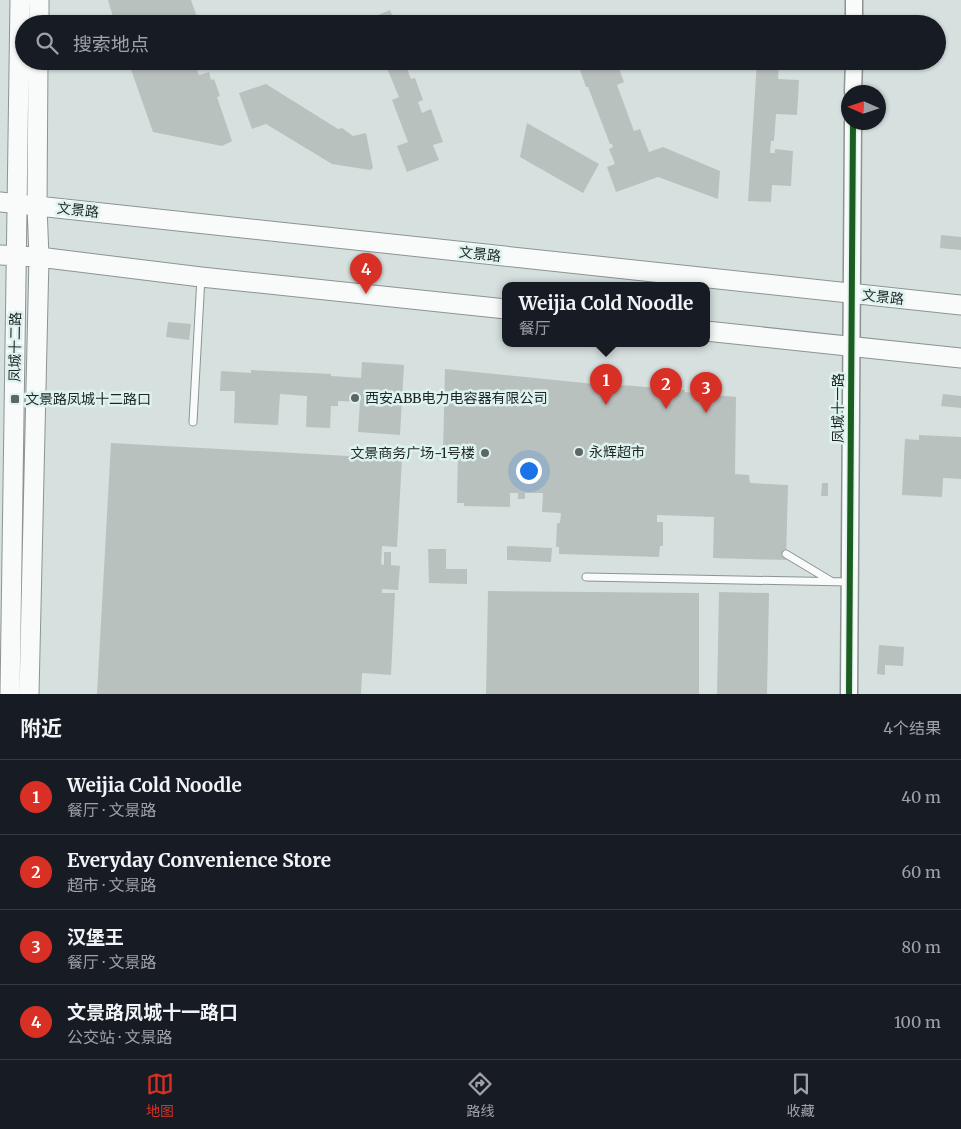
<!DOCTYPE html>
<html lang="zh">
<head>
<meta charset="utf-8">
<style>
	body { margin:0; font-family:Merriweather,"Noto Sans SC",serif; background:#20242c; color:#f1f3f6 }
	.compass { position:absolute; left:841px; top:85px; width:45px; height:45px; border-radius:50%; background:#171b24; box-shadow:0 1px 4px #0004; rotate:273deg }
	.you { position:absolute; left:528px; top:470px; width:18px; height:18px; margin:-12px; border:4px solid #fff; border-radius:50%; background:#1a73e8; box-shadow:0 0 0 8px #1a73e833 }
	.badge { display:grid; place-items:center; width:32px; height:32px; border-radius:50%; background:#d93025; color:#fff; font-size:16px; font-weight:700 }
	.pin { position:absolute; translate:-50% -41px; filter:drop-shadow(0 1px 2px #0008) }
	.pin::after { content:''; position:absolute; top:26px; width:18px; height:15px; background:inherit; clip-path:polygon(0 0,100% 0,50% 100%) }
	.popup { position:absolute; left:502px; top:282px; width:208px; height:65px; box-sizing:border-box; display:grid; place-content:center; border-radius:10px; background:#171b24; filter:drop-shadow(0 1px 4px #0005); font-size:16px; white-space:nowrap; color:#9ea1a6 }
	.popup b { font-size:19px; color:#f1f3f6 }
	.popup::after { content:''; position:absolute; left:50%; top:100%; margin-left:-10px; border:10px solid transparent; border-top-color:#171b24 }
	.list { margin:0; padding:0; list-style:none }
	h2 { display:flex; justify-content:space-between; align-items:center; height:65px; margin:0; padding:0 20px; font-size:21px }
	h2 small { font-size:16px; font-weight:400; color:#9ea1a6 }
	.list li { display:grid; grid-template-columns:32px 1fr auto; gap:15px; align-items:center; box-sizing:border-box; height:75px; padding:0 20px; border-top:1px solid #363941 }
	.list b { display:block; font-size:19px; white-space:nowrap }
	.list p { margin:0; font-size:16px; white-space:nowrap; color:#9ea1a6 }
	.list em { font-size:16px; font-style:normal; color:#9ea1a6 }
	.icon { flex:none; width:28px; height:28px; fill:none; stroke:currentColor; stroke-width:2; stroke-linecap:round; stroke-linejoin:round }
	.map { position:relative; flex:none; width:961px; height:694px; overflow:hidden }
	.search { position:absolute; background:#171b24; box-shadow:0 1px 4px #0004; left:15px; right:15px; top:15px; height:55px; display:flex; align-items:center; gap:12px; box-sizing:border-box; padding:0 18px; border-radius:28px; color:#9ea1a6; font-size:19px }
	.sheet { height:365px; background:#171b24 }
	nav { display:flex; justify-content:space-around; align-items:center; box-sizing:border-box; height:70px; border-top:1px solid #363941; background:#171b24; font-size:14px; color:#9ea1a6 }
	nav a { display:grid; justify-items:center; gap:2px }
	nav .on { color:#d93025 }
	.map>svg:first-child { display:block }
	.building { fill:#b9c1bf }
	.lines { fill:none; stroke-linecap:round; stroke-linejoin:round }
	.service-casing { stroke:#8c9493; stroke-width:9 }
	.tertiary-casing { stroke:#8c9493; stroke-width:19 }
	.secondary-casing { stroke:#8c9493; stroke-width:21 }
	.service { stroke:#f9fafa; stroke-width:7 }
	.tertiary { stroke:#f9fafa; stroke-width:16 }
	.secondary { stroke:#f9fafa; stroke-width:19 }
	.cycleway-casing { stroke:#def2ef; stroke-width:9 }
	.cycleway { stroke:#1b5e20; stroke-width:6 }
	.poi-dot { fill:#5e6665; stroke:#def2ef; stroke-width:2 }
	.labels { text-anchor:middle; dominant-baseline:central; stroke-width:5; stroke-linejoin:round; paint-order:stroke }
	.street-label { font-size:14px; fill:#1e2524; stroke:#def2ef }
	.poi-label { font-size:14px; fill:#1e2524; stroke:#def2ef; text-anchor:start }
</style>
</head>
<body>
<div class="map">
<svg width="961" height="694" viewBox="0 0 961 694">
	<rect width="100%" height="100%" fill="#d6e0de"/>
	<!-- building -->
	<path class="building" d="M108,0H191L197,17L193,18L195,24H115Z
		M390,10L396,24H370L368,19Z
		M128,61H200L201,65L196,67L199,75L209,72L211,80L214,79L220,96L217,97L232,141L222,146L153,132Z
		M378,61H417L406,66L411,79L415,78L423,100L418,102L422,113L431,109L443,142L433,145L439,160L407,172L397,146L408,142L392,100L399,97L386,66L381,68Z
		M579,61H616L624,82L617,85L634,131L640,129L649,152L663,147L720,171L718,199L658,177L616,192L607,167L615,164L609,149L613,147L612,144H610L588,87H586L580,70H582Z
		M757,61L779,63L778,79L799,80L797,115L776,114L774,141H771L770,153H775V149L793,151L791,186L772,185L771,202L748,201Z
		M266,84L338,129L342,128L353,136L366,133L373,168L370,170L332,164L266,124L252,129L239,93Z
		M527,123L599,164L583,193L520,157Z
		M941,235L961,237V250L940,248Z
		M168,322L191,324L189,340L166,337Z
		M362,362L404,365L400,435L358,432L360,402L338,401V406H331L330,428L306,427L307,396L280,394L278,425L234,423L235,391H220L221,371L251,373V370L331,374V376L361,378Z
		M445,369L604,385H608V384L685,390V392L736,397L735,474L749,475L750,483L788,485L786,560L713,558L714,517L657,515V522H663V546H660L659,557L559,554V547H556L557,523H560L561,513L542,512L543,493H525V499H518V493H510V507L464,506V503H457L458,453L443,452Z
		M943,394L961,396V408L941,406Z
		M919,435L961,437V479L943,478L942,497L902,495L905,439L919,440Z
		M111,443L402,459L397,547L382,546L381,564L384,565V552H391V565L400,566L398,590L382,589V593H395L391,675L362,673L361,694H97Z
		M822,483H828V496H821Z
		M507,546L552,548L551,562L507,560Z
		M428,549H446V569H467V584L429,583Z
		M488,591L699,593V694H486Z
		M719,592L769,593L767,694H717Z
		M879,645L904,647L903,666L885,665V675L877,674Z"/>
	<g class="lines">
		<defs>
			<path id="service" d="M193,422L201,277
				M786,554L831,581
				M586,577L849,582"/>
			<path id="tertiary" d="M854,24V0
				M853,92L854,61
				M849,694L853,122"/>
			<path id="secondary" d="M39,24V0
				M0,202L961,305
				M0,255L39,257L201,277L506,309
				M706,331L961,358
				M10,694L20,0
				M29,694L39,257L37,206L38,61"/>
		</defs>
		<!-- service casing -->
		<use href="#service" class="service-casing"/>
		<!-- tertiary casing -->
		<use href="#tertiary" class="tertiary-casing"/>
		<!-- secondary casing -->
		<use href="#secondary" class="secondary-casing"/>
		<!-- service -->
		<use href="#service" class="service"/>
		<!-- tertiary -->
		<use href="#tertiary" class="tertiary"/>
		<!-- secondary -->
		<use href="#secondary" class="secondary"/>
		<defs>
			<path id="cycleway" d="M849,694L853,122"/>
		</defs>
		<!-- cycleway casing -->
		<use href="#cycleway" class="cycleway-casing"/>
		<!-- cycleway -->
		<use href="#cycleway" class="cycleway"/>
	</g>
	<!-- markers -->
	<g class="poi-dot">
		<circle cx="355" cy="398" r="5"/>
		<rect x="10" y="394" width="10" height="10" rx="2.5"/>
		<circle cx="579" cy="452" r="5"/>
		<circle cx="485" cy="453" r="5"/>
	</g>
	<g class="labels">
		<!-- street labels -->
		<g class="street-label">
			<text transform="translate(78 210) rotate(6)">文景路</text>
			<text transform="translate(480 254) rotate(6)">文景路</text>
			<text transform="translate(883 297) rotate(6)">文景路</text>
			<text transform="translate(15 347) rotate(-89)">凤城十二路</text>
			<text transform="translate(838 408) rotate(-90)">凤城十一路</text>
		</g>
		<!-- poi labels -->
		<g class="poi-label">
			<text x="365" y="398">西安ABB电力电容器有限公司</text>
			<text x="25" y="399">文景路凤城十二路口</text>
			<text x="589" y="452">永辉超市</text>
			<text x="475" y="453" text-anchor="end">文景商务广场-1号楼</text>
		</g>
	</g>
</svg>
<svg class="compass" viewBox="-18 -18 36 36"><path d="M0-13l5 13h-10z" fill="#e53935"/><path d="M0 13l5-13h-10z" fill="#9ea1a6"/></svg>
<div class="you"></div>
<div class="pin badge" style="left:606px;top:405px">1</div>
<div class="popup"><b>Weijia Cold Noodle</b>餐厅</div>
<div class="pin badge" style="left:666px;top:409px">2</div>
<div class="pin badge" style="left:706px;top:413px">3</div>
<div class="pin badge" style="left:366px;top:294px">4</div>
<div class="search"><svg class="icon" aria-label="search" viewBox="0 0 24 24"><circle cx="10" cy="10" r="6"/><path d="M15 15l6 6"/></svg>搜索地点</div>
</div>
<section class="sheet">
<h2>附近<small>4个结果</small></h2>
<ul class="list">
<li><span class="badge">1</span><div><b>Weijia Cold Noodle</b><p>餐厅 · 文景路</p></div><em>40 m</em></li>
<li><span class="badge">2</span><div><b>Everyday Convenience Store</b><p>超市 · 文景路</p></div><em>60 m</em></li>
<li><span class="badge">3</span><div><b>汉堡王</b><p>餐厅 · 文景路</p></div><em>80 m</em></li>
<li><span class="badge">4</span><div><b>文景路凤城十一路口</b><p>公交站 · 文景路</p></div><em>100 m</em></li>
</ul>
</section>
<nav>
<a class="on"><svg class="icon" aria-label="map" viewBox="0 0 24 24"><path d="M3 6l6-2 6 2 6-2v14l-6 2-6-2-6 2zM9 4v14M15 6v14"/></svg>地图</a>
<a><svg class="icon" aria-label="directions" viewBox="0 0 24 24"><path d="M12 3l9 9-9 9-9-9zM9 14v-3h6M13 9l2 2-2 2"/></svg>路线</a>
<a><svg class="icon" aria-label="saved" viewBox="0 0 24 24"><path d="M7 4h10v16l-5-4-5 4z"/></svg>收藏</a>
</nav>
</body>
</html>
